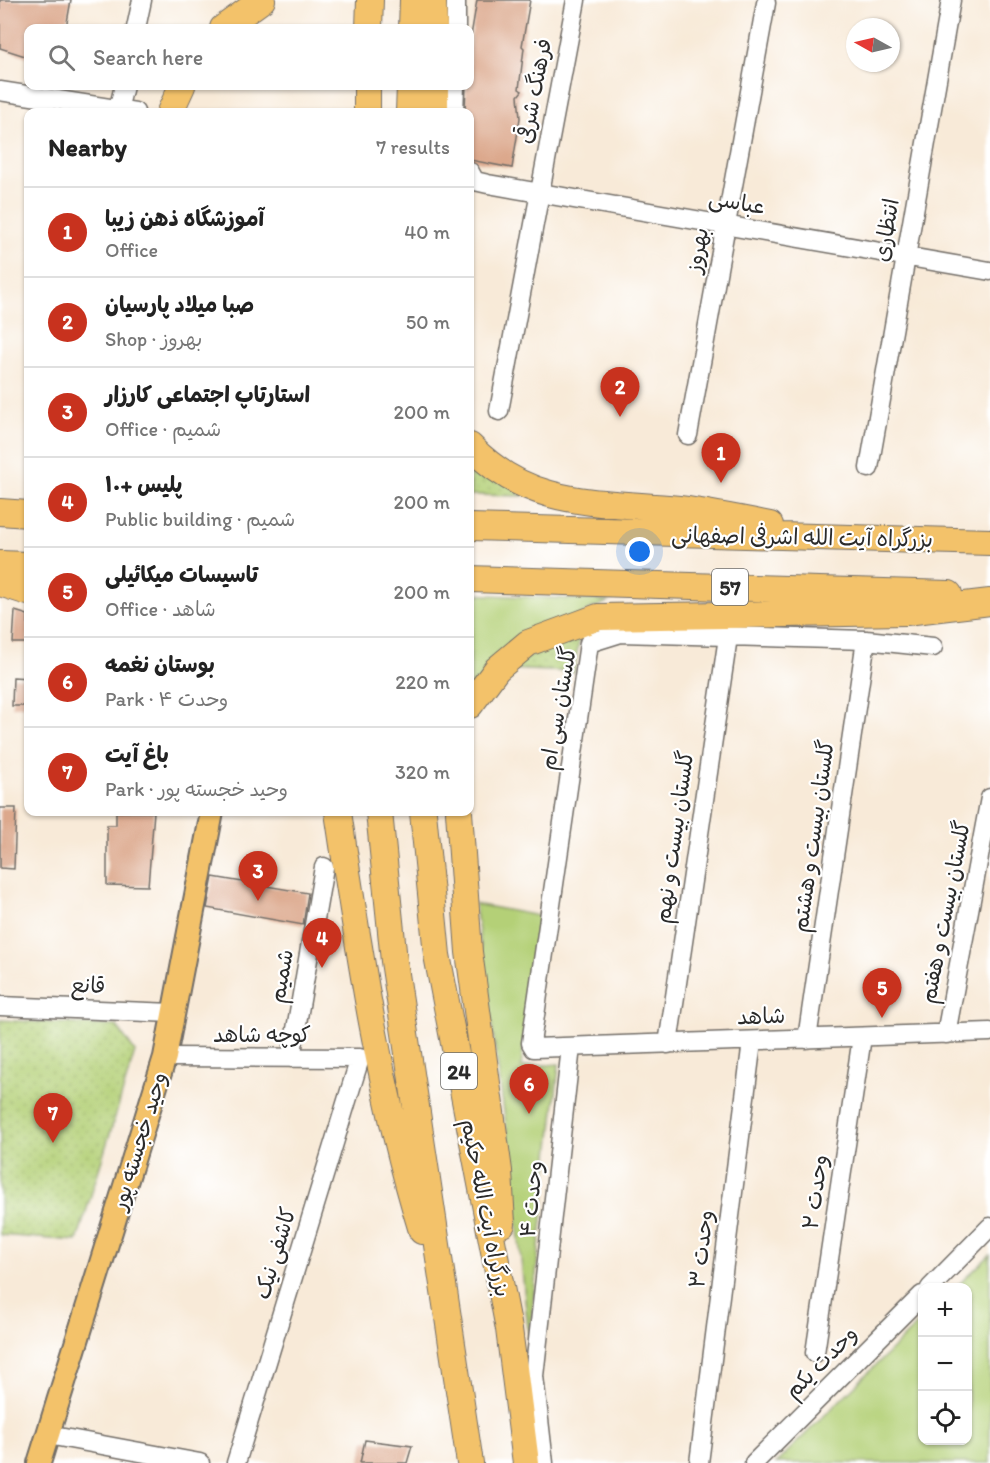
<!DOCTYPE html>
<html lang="en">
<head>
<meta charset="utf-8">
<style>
	body { margin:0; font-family:Itim,"Playpen Sans Arabic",sans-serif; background:#f2f2f2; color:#222 }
	.controls { position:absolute; right:18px; bottom:18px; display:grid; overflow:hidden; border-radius:12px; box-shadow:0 2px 4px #0004 }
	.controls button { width:54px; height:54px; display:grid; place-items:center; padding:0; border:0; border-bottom:2px solid #e0e0e0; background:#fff; color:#222; font:30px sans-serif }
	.compass { position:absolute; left:846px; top:18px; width:54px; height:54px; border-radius:50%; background:#fff; box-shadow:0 2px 4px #0004; rotate:278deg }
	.you { position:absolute; left:640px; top:552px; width:21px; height:21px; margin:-15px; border:4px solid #fff; border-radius:50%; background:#1a73e8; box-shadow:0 0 0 9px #1a73e833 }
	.badge { display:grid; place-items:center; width:39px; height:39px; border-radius:50%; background:#c8321e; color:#fff; font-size:20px; font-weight:700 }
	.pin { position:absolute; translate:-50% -50px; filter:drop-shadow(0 2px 3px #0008) }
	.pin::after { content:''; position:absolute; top:32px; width:21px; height:18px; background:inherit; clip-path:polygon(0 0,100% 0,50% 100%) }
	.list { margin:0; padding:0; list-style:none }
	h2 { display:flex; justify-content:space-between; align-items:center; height:78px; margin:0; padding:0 24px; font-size:26px }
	h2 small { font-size:20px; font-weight:400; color:#767676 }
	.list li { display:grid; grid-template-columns:39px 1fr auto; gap:18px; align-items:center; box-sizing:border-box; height:90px; padding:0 24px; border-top:2px solid #e0e0e0 }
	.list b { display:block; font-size:22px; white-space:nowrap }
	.list p { margin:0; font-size:20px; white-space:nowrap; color:#767676 }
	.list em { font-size:20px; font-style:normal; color:#767676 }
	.icon { flex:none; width:33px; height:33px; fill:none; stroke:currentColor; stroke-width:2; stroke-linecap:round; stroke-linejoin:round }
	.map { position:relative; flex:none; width:990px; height:1463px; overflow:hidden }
	.search { position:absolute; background:#fff; box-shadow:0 2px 4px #0004; left:24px; top:24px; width:450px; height:66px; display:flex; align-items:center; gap:15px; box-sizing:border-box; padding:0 21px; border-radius:12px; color:#767676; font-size:22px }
	.panel { position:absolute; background:#fff; box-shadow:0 2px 4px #0004; left:24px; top:108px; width:450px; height:708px; border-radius:12px }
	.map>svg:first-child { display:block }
	.green { fill:#b4d077; stroke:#707e51; stroke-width:1.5 }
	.garden { fill:url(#garden-dots); stroke:#707e51; stroke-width:1.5 }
	.building { fill:#dca88c }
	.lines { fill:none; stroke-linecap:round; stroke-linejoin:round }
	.minor-casing { stroke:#736e68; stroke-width:21 }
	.major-casing { stroke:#736e68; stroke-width:26 }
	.highway-casing { stroke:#736e68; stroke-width:28 }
	.minor { stroke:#fff; stroke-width:18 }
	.major { stroke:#f3c26a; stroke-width:22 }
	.highway { stroke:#f3c26a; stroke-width:26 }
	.labels { text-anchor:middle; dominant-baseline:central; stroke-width:4.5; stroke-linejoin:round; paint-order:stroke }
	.shield { fill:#fff; stroke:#6b6b6b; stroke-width:1.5 }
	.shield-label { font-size:21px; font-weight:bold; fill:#2b2b2b }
	.street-label { font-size:22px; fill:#2b2b2b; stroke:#fff }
</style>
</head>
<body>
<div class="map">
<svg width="990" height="1463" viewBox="0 0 990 1463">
	<defs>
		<pattern id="garden-dots" width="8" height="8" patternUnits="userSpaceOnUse" patternTransform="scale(1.5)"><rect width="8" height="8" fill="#b4d077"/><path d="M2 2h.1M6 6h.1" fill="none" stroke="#9bb367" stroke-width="1.8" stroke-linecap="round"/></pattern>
	</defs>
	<rect width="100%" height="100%" fill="#fff"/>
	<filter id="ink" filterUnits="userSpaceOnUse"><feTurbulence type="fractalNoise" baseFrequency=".0167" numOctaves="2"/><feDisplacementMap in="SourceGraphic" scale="12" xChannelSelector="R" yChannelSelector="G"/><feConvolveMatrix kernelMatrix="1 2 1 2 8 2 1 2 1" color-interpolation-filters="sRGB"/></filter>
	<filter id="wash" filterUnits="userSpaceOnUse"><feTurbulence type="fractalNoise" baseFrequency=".008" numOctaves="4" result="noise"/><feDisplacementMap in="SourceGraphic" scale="24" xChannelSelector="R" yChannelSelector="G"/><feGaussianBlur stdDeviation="1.35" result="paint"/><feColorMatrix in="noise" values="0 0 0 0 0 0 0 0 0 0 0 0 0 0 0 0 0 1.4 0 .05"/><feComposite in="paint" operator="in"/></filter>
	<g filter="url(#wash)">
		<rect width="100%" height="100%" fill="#f8ead8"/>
		<!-- green -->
		<path class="green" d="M470,594L610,601L588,610L470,691Z
			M475,904L539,916L521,1067L559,1064L529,1339L511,1161Z
			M990,1255V1463H776L922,1320V1440H968V1288L956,1287Z"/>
		<!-- garden -->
		<path class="garden" d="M470,454L523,496L470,495Z
			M581,628L574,672L506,669Z
			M0,1020L117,1026L135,1052L77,1241L0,1235Z"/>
		<g id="blocks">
			<!-- building -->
			<path class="building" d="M0,0H71L66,28H28V57L0,48Z
				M477,0H530L522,46L524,48L519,89L522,91L518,96L520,118L512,168L470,160V112H465L466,86H470V42Z
				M15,611L28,615V643H13Z
				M13,677L28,678V706H12Z
				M0,808H16L14,869L0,868Z
				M116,812H154L148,886L107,885V825H116Z
				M213,877L308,893L303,925L207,908Z
				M365,1440L412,1446L407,1463H360Z"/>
		</g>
	</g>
	<g filter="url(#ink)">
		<use href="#blocks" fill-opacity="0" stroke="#736e68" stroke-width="1.5"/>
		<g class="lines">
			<defs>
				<path id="minor" d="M136,28L142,0
					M456,28V0
					M0,91L135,112
					M118,110L124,86
					M454,112L455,86
					M470,172L475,181L488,184L990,271
					M499,411L576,0
					M688,435L766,3
					M869,468L951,0
					M933,647L866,640L621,633L589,643L531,1043L534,1048L990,1032
					M0,1006L173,1013
					M946,1034L990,798
					M807,1039L866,640
					M668,1044L728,637
					M165,1057L360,1058L236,1463
					M291,1058L324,867
					M930,1288L990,1227
					M815,1353L862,1037
					M48,1435L200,1463
					M544,1463L534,1376L571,1047
					M699,1463L752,1041
					M754,1463L922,1295"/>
				<path id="major" d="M39,1463L165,1057L212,812"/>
				<path id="highway" d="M433,0L434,28
					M223,28L262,0
					M369,28L370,0
					M412,28L413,0
					M435,86V112
					M170,112L182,86
					M367,112V86
					M409,112L410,86
					M470,446C530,509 599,501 679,509C710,513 740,519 770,525
					M0,512L28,514
					M470,527L990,542
					M0,564L28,565
					M470,579L949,594
					M0,583L28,592
					M470,705L497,669L528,643L598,617L906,612L990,602
					M338,812C359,952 380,1095 422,1231
					M379,812L394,961L470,1463
					M423,812L437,955L509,1329L526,1463
					M459,812L469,952L499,1171L502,1224"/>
			</defs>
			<!-- minor casing -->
			<use href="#minor" class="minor-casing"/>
			<!-- major casing -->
			<use href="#major" class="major-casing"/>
			<!-- highway casing -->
			<use href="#highway" class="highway-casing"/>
			<!-- minor -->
			<use href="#minor" class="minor"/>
			<!-- major -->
			<use href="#major" class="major"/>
			<!-- highway -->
			<use href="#highway" class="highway"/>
		</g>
	</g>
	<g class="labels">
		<!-- shield labels -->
		<g class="shield">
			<rect x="712" y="569" width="36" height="36" rx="4.5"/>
			<rect x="441" y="1053" width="36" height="36" rx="4.5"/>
		</g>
		<g class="shield-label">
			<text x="730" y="587">57</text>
			<text x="459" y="1071">24</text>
		</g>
		<!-- street labels -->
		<g class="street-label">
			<text transform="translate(534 91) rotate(-79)">فرهنگ شرقی</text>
			<text transform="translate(737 202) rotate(10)">عباسی</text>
			<text transform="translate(886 230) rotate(-80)">انتظاری</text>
			<text transform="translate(697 250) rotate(-80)">بهروز</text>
			<text transform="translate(802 537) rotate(1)">بزرگراه آیت الله اشرفی اصفهانی</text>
			<text transform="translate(558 708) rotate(-80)">گلستان سی ام</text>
			<text transform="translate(813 836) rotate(-82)">گلستان بیست و هشتم</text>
			<text transform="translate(674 837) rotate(-82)">گلستان بیست و نهم</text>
			<text transform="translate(945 912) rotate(-79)">گلستان بیست و هفتم</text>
			<text transform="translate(281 976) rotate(-80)">شمیم</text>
			<text transform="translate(88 985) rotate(2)">قانع</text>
			<text transform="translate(761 1016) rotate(-2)">شاهد</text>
			<text x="262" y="1034">کوچه شاهد</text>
			<text transform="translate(139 1141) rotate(-73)">وحید خجسته پور</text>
			<text transform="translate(815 1192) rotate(-82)">وحدت ۲</text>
			<text transform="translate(531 1199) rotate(-84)">وحدت ۴</text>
			<text transform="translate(486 1208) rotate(79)">بزرگراه آیت الله حکیم</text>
			<text transform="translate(701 1249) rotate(-83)">وحدت ۳</text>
			<text transform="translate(275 1253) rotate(-73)">کاشفی نیک</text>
			<text transform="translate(821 1362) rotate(-45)">وحدت یکم</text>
		</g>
	</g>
</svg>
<div class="controls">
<button>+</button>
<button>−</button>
<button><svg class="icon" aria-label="locate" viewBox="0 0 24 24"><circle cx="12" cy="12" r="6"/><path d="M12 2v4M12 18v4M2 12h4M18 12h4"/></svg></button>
</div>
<svg class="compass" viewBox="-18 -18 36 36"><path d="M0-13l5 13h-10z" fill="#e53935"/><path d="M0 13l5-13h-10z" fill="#767676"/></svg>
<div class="you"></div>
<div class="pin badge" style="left:721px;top:483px">1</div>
<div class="pin badge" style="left:620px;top:417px">2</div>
<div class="pin badge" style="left:258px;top:901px">3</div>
<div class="pin badge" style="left:322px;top:968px">4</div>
<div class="pin badge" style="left:882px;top:1018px">5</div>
<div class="pin badge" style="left:529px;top:1114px">6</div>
<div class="pin badge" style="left:53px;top:1143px">7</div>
<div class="search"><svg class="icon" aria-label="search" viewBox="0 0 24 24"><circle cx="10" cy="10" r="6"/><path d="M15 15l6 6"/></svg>Search here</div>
<section class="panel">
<h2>Nearby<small>7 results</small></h2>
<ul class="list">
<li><span class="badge">1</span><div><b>آموزشگاه ذهن زیبا</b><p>Office</p></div><em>40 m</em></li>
<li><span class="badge">2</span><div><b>صبا میلاد پارسیان</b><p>Shop · بهروز</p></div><em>50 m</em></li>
<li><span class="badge">3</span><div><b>استارتاپ اجتماعی کارزار</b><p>Office · شمیم</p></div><em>200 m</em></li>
<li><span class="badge">4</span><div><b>پلیس +۱۰</b><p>Public building · شمیم</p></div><em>200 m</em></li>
<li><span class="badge">5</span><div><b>تاسیسات میکائیلی</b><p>Office · شاهد</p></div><em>200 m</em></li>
<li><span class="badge">6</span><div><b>بوستان نغمه</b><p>Park · وحدت ۴</p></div><em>220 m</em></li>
<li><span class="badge">7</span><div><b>باغ آیت</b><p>Park · وحید خجسته پور</p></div><em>320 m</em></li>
</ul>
</section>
</div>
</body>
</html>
